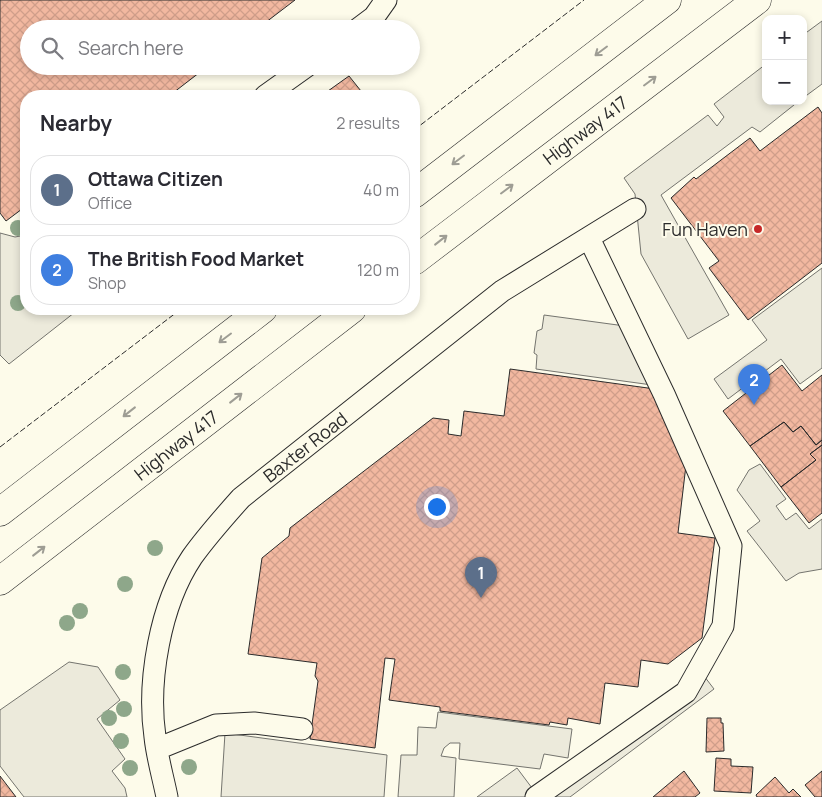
<!DOCTYPE html>
<html lang="en">
<head>
<meta charset="utf-8">
<style>
	body { margin:0; font-family:Manrope,sans-serif; background:#f2f2f3; color:#2b2b33 }
	.controls { position:absolute; right:15px; top:15px; display:grid; overflow:hidden; border-radius:10px; box-shadow:0 2px 8px #0003 }
	.controls button { width:45px; height:45px; display:grid; place-items:center; padding:0; border:0; border-bottom:1px solid #e1e1e2; background:#fff; color:#2b2b33; font:25px sans-serif }
	.you { position:absolute; left:436px; top:506px; width:18px; height:18px; margin:-12px; border:4px solid #fff; border-radius:50%; background:#1a73e8; box-shadow:0 0 0 8px #1a73e833 }
	.badge { display:grid; place-items:center; width:32px; height:32px; border-radius:50%; background:#0b8043; color:#fff; font-size:16px; font-weight:700 }
	.pin { position:absolute; translate:-50% -41px; filter:drop-shadow(0 1px 2px #0008) }
	.pin::after { content:''; position:absolute; top:26px; width:18px; height:15px; background:inherit; clip-path:polygon(0 0,100% 0,50% 100%) }
	.list { margin:0; padding:0; list-style:none }
	h2 { display:flex; justify-content:space-between; align-items:center; height:65px; margin:0; padding:0 20px; font-size:21px }
	h2 small { font-size:16px; font-weight:400; color:#7c7c81 }
	.list li { display:grid; grid-template-columns:32px 1fr auto; gap:15px; align-items:center; box-sizing:border-box; height:70px; margin:0 10px 10px; padding:0 10px; border:1px solid #e1e1e2; border-radius:20px }
	.list b { display:block; font-size:19px; white-space:nowrap }
	.list p { margin:0; font-size:16px; white-space:nowrap; color:#7c7c81 }
	.list em { font-size:16px; font-style:normal; color:#7c7c81 }
	.icon { flex:none; width:28px; height:28px; fill:none; stroke:currentColor; stroke-width:2; stroke-linecap:round; stroke-linejoin:round }
	.map { position:relative; flex:none; width:822px; height:797px; overflow:hidden }
	.search { position:absolute; background:#fff; box-shadow:0 2px 8px #0003; left:20px; top:20px; width:400px; height:55px; display:flex; align-items:center; gap:12px; box-sizing:border-box; padding:0 18px; border-radius:28px; color:#7c7c81; font-size:19px }
	.panel { position:absolute; background:#fff; box-shadow:0 2px 8px #0003; left:20px; top:90px; width:400px; height:225px; border-radius:20px }
	.map>svg:first-child { display:block }
	.parking { fill:#eceadb; stroke:#74746e }
	.building { fill:url(#building-cross-hatch); stroke:#2b2b2b }
	.lines { fill:none; stroke-linecap:round; stroke-linejoin:round }
	.minor-casing { stroke:#2b2b2b; stroke-width:23 }
	.highway-casing { stroke:#2b2b2b; stroke-width:29 }
	.minor { stroke:#fdfbea; stroke-width:21 }
	.highway { stroke:#fdfbea; stroke-width:28 }
	.fence { stroke:#2b2b2b; stroke-width:1; stroke-dasharray:6 2.5; stroke-linecap:butt }
	.tree { fill:#8ea78a }
	.oneway { stroke:#9e9d94 }
	.poi-dot { fill:#c62828; stroke:#fdfbea; stroke-width:2 }
	.labels { text-anchor:middle; dominant-baseline:central; stroke-width:4; stroke-linejoin:round; paint-order:stroke }
	.street-label { font-size:18px; fill:#2b2b2b; stroke:#fdfbea }
	.poi-label { font-size:18px; fill:#2b2b2b; stroke:#fdfbea; text-anchor:end }
</style>
</head>
<body>
<div class="map">
<svg width="822" height="797" viewBox="0 0 822 797">
	<defs>
		<pattern id="building-cross-hatch" width="8" height="8" patternUnits="userSpaceOnUse" patternTransform="scale(1.25)"><rect width="8" height="8" fill="#f2b8a0"/><path d="M0 0l8 8M0 8l8-8" fill="none" stroke="#d09e8a"/></pattern>
	</defs>
	<rect width="100%" height="100%" fill="#fdfbea"/>
	<!-- parking -->
	<path class="parking" d="M822,21V84L803,98V35Z
		M766,64V101H799L760,132L752,127L661,195L729,315L688,339L641,254L635,194L624,178L708,115L717,126L724,117L714,104Z
		M0,233L15,237L26,235V309H79L9,364L0,355Z
		M822,268V368L800,384L781,359L728,399L714,379L767,340L752,320Z
		M544,315L625,326L652,385L536,369L537,355L534,353L537,331L542,329Z
		M760,464L786,499L776,506L786,520L796,513L809,529L822,519V569L799,573L786,581L747,531L760,521L737,490L749,470Z
		M69,662L98,667L120,700L97,719L125,759L112,771L125,788L127,797H24L0,766V710Z
		M701,672L714,689L570,797H477L517,768L535,792Z
		M438,712L572,729L568,758L544,754L540,769L459,759L460,743H450L444,748L441,756L456,758L454,797H398L401,755H417L418,727L436,728Z
		M225,733L387,755L384,797H221Z"/>
	<!-- building -->
	<path class="building" d="M0,0H295L257,29H29V66H208L169,96H26V206L6,221L0,213Z
		M349,76L365,96H321Z
		M818,107L822,113V263L748,320L709,268L719,261L671,198L694,177L696,179L750,138L760,151Z
		M782,365L802,391L822,375V440L816,445L801,426L793,432L784,422L750,446L723,411Z
		M510,369L655,389L686,465L678,533L715,538L702,638L668,664L641,660L638,687L605,683L600,724L568,718L567,725L550,722L549,725L440,711V707L389,700L395,659L385,658L375,748L310,739L318,681L315,676L317,663L248,654L262,558L289,536L290,528L433,418L449,420L448,434L461,436L464,411L504,416Z
		M784,422L793,432L801,426L816,445L822,440V445L810,454L816,460L781,487L750,446Z
		M822,445V513L809,523L781,487L816,460L810,454Z
		M707,718H721V723H723L724,751L706,752Z
		M716,758L731,759V766L753,767L751,793L714,791Z
		M684,771L700,793L695,797H653Z
		M822,771V797H815L805,785Z
		M0,776L16,797H0Z
		M775,777L789,793L793,789L801,797H757L756,795Z"/>
	<g class="lines">
		<defs>
			<path id="minor" d="M358,29L374,17L386,0
				M265,96L307,66
				M157,749L216,725L254,723L302,729
				M167,797C163,777 157,757 155,737C147,681 160,605 192,557C207,536 224,517 241,498L502,291L635,209
				M536,797L686,692L723,626L731,546L664,394L589,238"/>
			<path id="highway" d="M414,194L667,0
				M414,261L757,0
				M0,512L263,309
				M0,581L352,309"/>
		</defs>
		<!-- minor casing -->
		<use href="#minor" class="minor-casing"/>
		<!-- highway casing -->
		<use href="#highway" class="highway-casing"/>
		<!-- minor -->
		<use href="#minor" class="minor"/>
		<!-- highway -->
		<use href="#highway" class="highway"/>
		<!-- fence -->
		<path class="fence" d="M414,130L584,0
			M0,447L181,309"/>
	</g>
	<!-- trees -->
	<g class="tree">
		<circle cx="18" cy="228" r="8"/>
		<circle cx="18" cy="303" r="8"/>
		<circle cx="155" cy="548" r="8"/>
		<circle cx="125" cy="584" r="8"/>
		<circle cx="80" cy="611" r="8"/>
		<circle cx="67" cy="623" r="8"/>
		<circle cx="123" cy="672" r="8"/>
		<circle cx="124" cy="709" r="8"/>
		<circle cx="109" cy="718" r="8"/>
		<circle cx="121" cy="741" r="8"/>
		<circle cx="189" cy="767" r="8"/>
		<circle cx="130" cy="768" r="8"/>
	</g>
	<!-- one-way arrows -->
	<defs><path id="oneway-shaft" d="M-6 0H5M1.5-3L5.5 0L1.5 3" fill="none" stroke-width="1.6" stroke-linecap="round" stroke-linejoin="round" transform="scale(1.25)"/></defs>
	<g class="oneway">
		<use href="#oneway-shaft" transform="translate(601 51) rotate(143)"/>
		<use href="#oneway-shaft" transform="translate(650 81) rotate(-37)"/>
		<use href="#oneway-shaft" transform="translate(458 160) rotate(143)"/>
		<use href="#oneway-shaft" transform="translate(507 189) rotate(-37)"/>
		<use href="#oneway-shaft" transform="translate(441 240) rotate(-38)"/>
		<use href="#oneway-shaft" transform="translate(225 338) rotate(143)"/>
		<use href="#oneway-shaft" transform="translate(236 398) rotate(-38)"/>
		<use href="#oneway-shaft" transform="translate(129 412) rotate(142)"/>
		<use href="#oneway-shaft" transform="translate(39 551) rotate(-38)"/>
	</g>
	<!-- markers -->
	<circle class="poi-dot" cx="758" cy="229" r="5"/>
	<g class="labels">
		<!-- street labels -->
		<g class="street-label">
			<text transform="translate(585 130) rotate(-37)">Highway 417</text>
			<text transform="translate(176 445) rotate(-38)">Highway 417</text>
			<text transform="translate(305 447) rotate(-38)">Baxter Road</text>
		</g>
		<!-- poi labels -->
		<g class="poi-label">
			<text x="748" y="229">Fun Haven</text>
		</g>
	</g>
</svg>
<div class="controls">
<button>+</button>
<button>−</button>
</div>
<div class="you"></div>
<div class="pin badge" style="left:481px;top:598px;background:#5c6f8a">1</div>
<div class="pin badge" style="left:754px;top:405px;background:#3f7fe0">2</div>
<div class="search"><svg class="icon" aria-label="search" viewBox="0 0 24 24"><circle cx="10" cy="10" r="6"/><path d="M15 15l6 6"/></svg>Search here</div>
<section class="panel">
<h2>Nearby<small>2 results</small></h2>
<ul class="list">
<li><span class="badge" style="background:#5c6f8a">1</span><div><b>Ottawa Citizen</b><p>Office</p></div><em>40 m</em></li>
<li><span class="badge" style="background:#3f7fe0">2</span><div><b>The British Food Market</b><p>Shop</p></div><em>120 m</em></li>
</ul>
</section>
</div>
</body>
</html>
